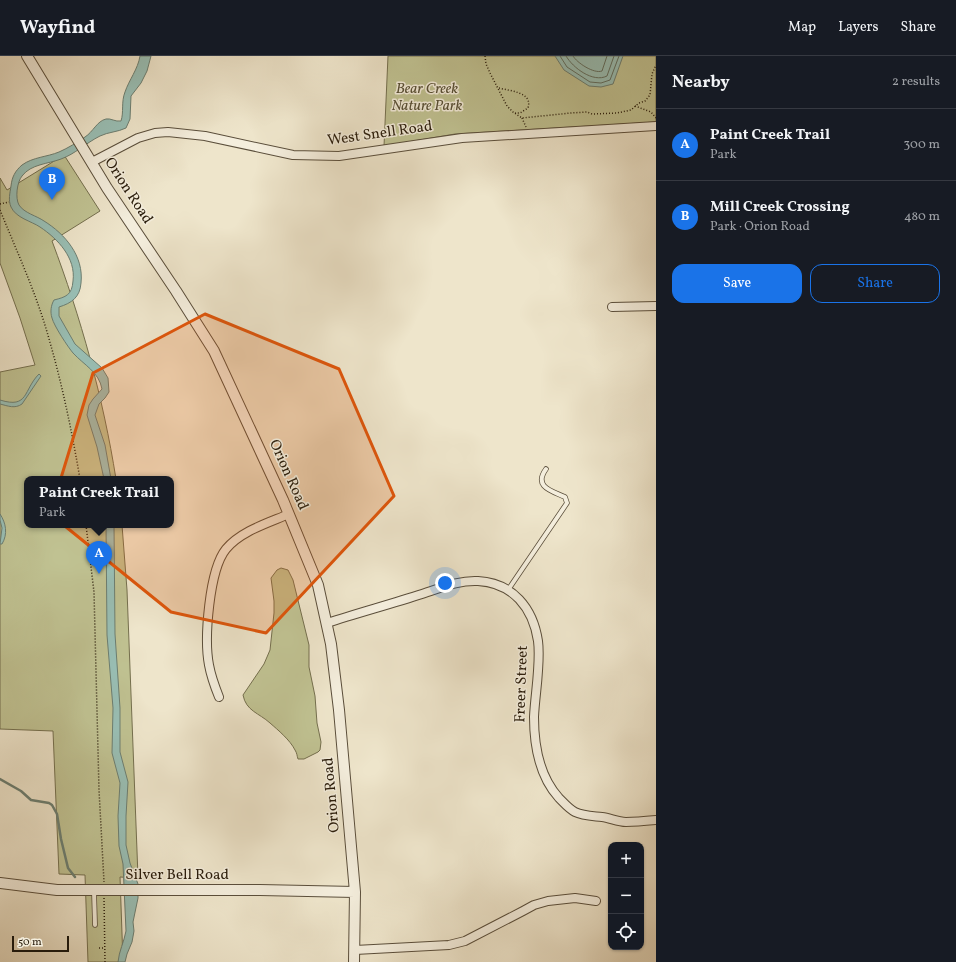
<!DOCTYPE html>
<html lang="en">
<head>
<meta charset="utf-8">
<style>
	body { margin:0; font-family:Vollkorn,serif; background:#20242c; color:#f1f3f6 }
	.controls { position:absolute; right:12px; bottom:12px; display:grid; overflow:hidden; border-radius:8px; box-shadow:0 1px 3px #0004 }
	.controls button { width:36px; height:36px; display:grid; place-items:center; padding:0; border:0; border-bottom:1px solid #363941; background:#171b24; color:#f1f3f6; font:20px sans-serif }
	.scale { position:absolute; left:12px; bottom:10px; width:57px; box-sizing:border-box; padding-left:4px; border:2px solid #291c0b; border-top:0; font-size:11px; line-height:14px; white-space:nowrap; color:#291c0b; -webkit-text-stroke:3px #f4eedd; paint-order:stroke }
	.you { position:absolute; left:445px; top:527px; width:14px; height:14px; margin:-10px; border:3px solid #fff; border-radius:50%; background:#1a73e8; box-shadow:0 0 0 6px #1a73e833 }
	.badge { display:grid; place-items:center; width:26px; height:26px; border-radius:50%; background:#1a73e8; color:#fff; font-size:13px; font-weight:700 }
	.pin { position:absolute; translate:-50% -33px; filter:drop-shadow(0 1px 2px #0008) }
	.pin::after { content:''; position:absolute; top:21px; width:14px; height:12px; background:inherit; clip-path:polygon(0 0,100% 0,50% 100%) }
	.popup { position:absolute; left:24px; top:420px; width:150px; height:52px; box-sizing:border-box; display:grid; place-content:center; border-radius:8px; background:#171b24; filter:drop-shadow(0 1px 3px #0005); font-size:13px; white-space:nowrap; color:#9ea1a6 }
	.popup b { font-size:15px; color:#f1f3f6 }
	.popup::after { content:''; position:absolute; left:50%; top:100%; margin-left:-8px; border:8px solid transparent; border-top-color:#171b24 }
	.list { margin:0; padding:0; list-style:none }
	h2 { display:flex; justify-content:space-between; align-items:center; height:52px; margin:0; padding:0 16px; font-size:17px }
	h2 small { font-size:13px; font-weight:400; color:#9ea1a6 }
	.list li { display:grid; grid-template-columns:26px 1fr auto; gap:12px; align-items:center; box-sizing:border-box; height:72px; padding:0 16px; border-top:1px solid #363941 }
	.list b { display:block; font-size:15px; white-space:nowrap }
	.list p { margin:0; font-size:13px; white-space:nowrap; color:#9ea1a6 }
	.list em { font-size:13px; font-style:normal; color:#9ea1a6 }
	.actions { display:flex; gap:8px; padding:12px 16px }
	.actions a { flex:1; padding:9px 0; border:1px solid #1a73e8; border-radius:12px; text-align:center; font-size:14px; color:#1a73e8 }
	.actions .main { background:#1a73e8; color:#fff }
	.icon { flex:none; width:22px; height:22px; fill:none; stroke:currentColor; stroke-width:2; stroke-linecap:round; stroke-linejoin:round }
	.map { position:relative; flex:none; width:656px; height:906px; overflow:hidden }
	header { display:flex; align-items:center; gap:24px; box-sizing:border-box; height:56px; padding:0 20px; background:#171b24; border-bottom:1px solid #363941 }
	header strong { font-size:19px }
	nav { display:flex; gap:22px; margin-inline-start:auto; font-size:14px }
	main { display:flex }
	aside { flex:1; background:#171b24 }
	.map>svg:first-child { display:block }
	.green { fill:#c0c292; stroke:#746f4e }
	.water { fill:#99bfb5; stroke:#6c7e71 }
	.lines { fill:none; stroke-linecap:round; stroke-linejoin:round }
	.shore { stroke:#616e60; stroke-width:1 }
	.stream { stroke:#6c7e71; stroke-width:2.5 }
	.service-casing { stroke:#5a4e3b; stroke-width:5.5 }
	.minor-casing { stroke:#5a4e3b; stroke-width:10 }
	.tertiary-casing { stroke:#5a4e3b; stroke-width:12 }
	.path { stroke:#291c0b; stroke-width:1.5; stroke-dasharray:1 2; stroke-linecap:butt }
	.service { stroke:#f4eedd; stroke-width:4 }
	.minor { stroke:#f4eedd; stroke-width:8 }
	.tertiary { stroke:#f4eedd; stroke-width:10 }
	.marked { fill:#de560c; fill-opacity:0.2; stroke:#de560c; stroke-width:3; stroke-linejoin:round }
	.labels { text-anchor:middle; dominant-baseline:central; stroke-width:3; stroke-linejoin:round; paint-order:stroke }
	.park-label { font-size:15px; font-style:italic; fill:#564e34; stroke:#f4eedd }
	.street-label { font-size:15px; fill:#291c0b; stroke:#f4eedd }
</style>
</head>
<body>
<header>
<strong>Wayfind</strong>
<nav><a>Map</a><a>Layers</a><a>Share</a></nav>
</header>
<main>
<div class="map">
<svg width="656" height="906" viewBox="0 0 656 906">
	<rect width="100%" height="100%" fill="#eee5cb"/>
	<filter id="stains"><feTurbulence type="fractalNoise" baseFrequency=".005" numOctaves="4"/><feColorMatrix values="0 0 0 0 .2 0 0 0 0 .09 0 0 0 0 .02 0 0 0 .5 -.17"/></filter>
	<radialGradient id="worn" r=".72"><stop offset=".6" stop-color="#630" stop-opacity="0"/><stop offset="1" stop-color="#630" stop-opacity=".3"/></radialGradient>
	<!-- green -->
	<path class="green" d="M388,0H656V66L455,78L384,90Z
		M64,99L100,155L52,185C81,262 103,341 116,423H27V469H122L127,534L138,821L137,822L120,821L123,906H88L85,819L59,818L53,675L0,673V316L35,309L20,262L0,207V122L7,134Z
		M281,512L288,514L293,524L309,589V611L315,640L317,667L321,686L320,694L318,696L304,703H298C297,700 297,697 295,694C290,684 278,674 270,667C259,657 246,655 243,639L264,608L270,594L274,557V545L271,522L277,514Z"/>
	<!-- water -->
	<path class="water" d="M140,0H151L147,15L141,27L131,40L130,63L126,72C118,76 108,76 100,80C86,87 75,98 61,103C48,108 31,108 22,120C17,126 15,142 19,149C24,157 37,160 44,165C65,178 84,200 81,227C80,241 72,247 59,251V260L75,288L102,312L108,322L109,336L105,342L99,348L95,359L105,389L111,423H104L97,391L87,359L89,349L93,343L102,333C99,316 84,309 73,297C68,291 54,270 52,262C50,256 51,249 54,244C66,241 72,239 73,225C76,202 58,183 40,171C31,165 16,162 11,151C8,144 10,137 11,130C12,121 15,115 22,109C33,101 47,101 59,96C68,92 78,86 85,81C93,76 97,65 106,63C111,62 115,66 121,65C124,56 121,46 125,36C129,24 138,13 140,0Z
		M555,0H623L613,28L601,31L589,30L564,14Z
		M39,318L41,320L22,348C15,353 8,350 0,348V344C29,353 23,334 39,318Z
		M0,458C6,467 8,478 2,488H0L2,472L0,464Z
		M106,469H114L115,578L120,652V696L128,726L126,760V789L130,807L138,828V842L133,866L134,875L132,886L127,898L125,906H118C119,895 124,886 126,875L123,808L119,790L118,760L120,727L112,697L113,652L107,579Z"/>
	<g class="lines">
		<!-- shore -->
		<path class="shore" d="M560,0L567,11L590,26L601,27L610,24L619,0
			M566,0C573,12 593,27 607,20L614,0
			M573,0C577,7 594,18 602,15L607,0"/>
		<!-- stream -->
		<path class="stream" d="M0,723L21,735L31,744L49,747L52,749L57,758L61,783L68,812L75,821"/>
		<defs>
			<path id="service" d="M508,534L567,447L565,441C552,435 533,431 546,413
				M94,835L95,869"/>
			<path id="minor" d="M92,106L138,82L155,77L168,76L205,80L293,99L339,100L462,82L656,70
				M612,251L656,250
				M327,567C358,557 391,548 422,538C441,532 458,524 478,525C513,527 533,552 538,585C541,607 535,638 534,661C534,690 539,720 559,742C564,747 569,753 575,756C583,760 594,760 602,761C610,762 618,766 626,766C636,766 646,765 656,764
				M219,641C215,631 211,620 209,609C204,583 209,514 226,493C241,475 268,467 289,458
				M355,894L449,889L465,885L523,855L534,849L548,845L575,842L596,845"/>
			<path id="tertiary" d="M27,0L107,132L176,235L214,295L283,444L318,529L331,588L339,654L355,836L354,906
				M0,827L57,834H260L355,836"/>
		</defs>
		<!-- service casing -->
		<use href="#service" class="service-casing"/>
		<!-- minor casing -->
		<use href="#minor" class="minor-casing"/>
		<!-- tertiary casing -->
		<use href="#tertiary" class="tertiary-casing"/>
		<!-- path -->
		<path class="path" d="M485,0L486,8L490,17L507,50L513,56L522,62L571,57L587,56L592,58L617,57L631,54L639,47L645,45L650,39L652,18L656,9
			M499,32C510,35 533,36 528,52L520,57H515
			M635,50L651,56L656,62
			M522,62L526,71
			M0,148L9,146
			M0,154C15,191 32,228 44,266C60,318 71,370 80,423
			M86,469L94,536L99,734L104,826
			M104,842L105,906
			M99,892H104"/>
		<!-- service -->
		<use href="#service" class="service"/>
		<!-- minor -->
		<use href="#minor" class="minor"/>
		<!-- tertiary -->
		<use href="#tertiary" class="tertiary"/>
	</g>
	<!-- marked area -->
	<path class="marked" d="M205,258L339,313L394,440L266,577L171,556L50,458L93,317Z"/>
	<g class="labels">
		<!-- park labels -->
		<g class="park-label">
			<text x="427" y="33">Bear Creek<tspan x="427" dy="17">Nature Park</tspan></text>
		</g>
		<!-- street labels -->
		<g class="street-label">
			<text transform="translate(380 78) rotate(-8)">West Snell Road</text>
			<text transform="translate(128 135) rotate(57)">Orion Road</text>
			<text transform="translate(288 419) rotate(66)">Orion Road</text>
			<text transform="translate(522 628) rotate(-88)">Freer Street</text>
			<text transform="translate(332 739) rotate(-95)">Orion Road</text>
			<text x="177" y="819">Silver Bell Road</text>
		</g>
	</g>
	<rect width="100%" height="100%" filter="url(#stains)"/>
	<rect width="100%" height="100%" fill="url(#worn)"/>
</svg>
<div class="controls">
<button>+</button>
<button>−</button>
<button><svg class="icon" aria-label="locate" viewBox="0 0 24 24"><circle cx="12" cy="12" r="6"/><path d="M12 2v4M12 18v4M2 12h4M18 12h4"/></svg></button>
</div>
<div class="scale">50 m</div>
<div class="you"></div>
<div class="pin badge" style="left:99px;top:518px">A</div>
<div class="popup"><b>Paint Creek Trail</b>Park</div>
<div class="pin badge" style="left:52px;top:144px">B</div>
</div>
<aside>
<h2>Nearby<small>2 results</small></h2>
<ul class="list">
<li><span class="badge">A</span><div><b>Paint Creek Trail</b><p>Park</p></div><em>300 m</em></li>
<li><span class="badge">B</span><div><b>Mill Creek Crossing</b><p>Park · Orion Road</p></div><em>480 m</em></li>
</ul>
<div class="actions"><a class="main">Save</a><a>Share</a></div>
</aside>
</main>
</body>
</html>
